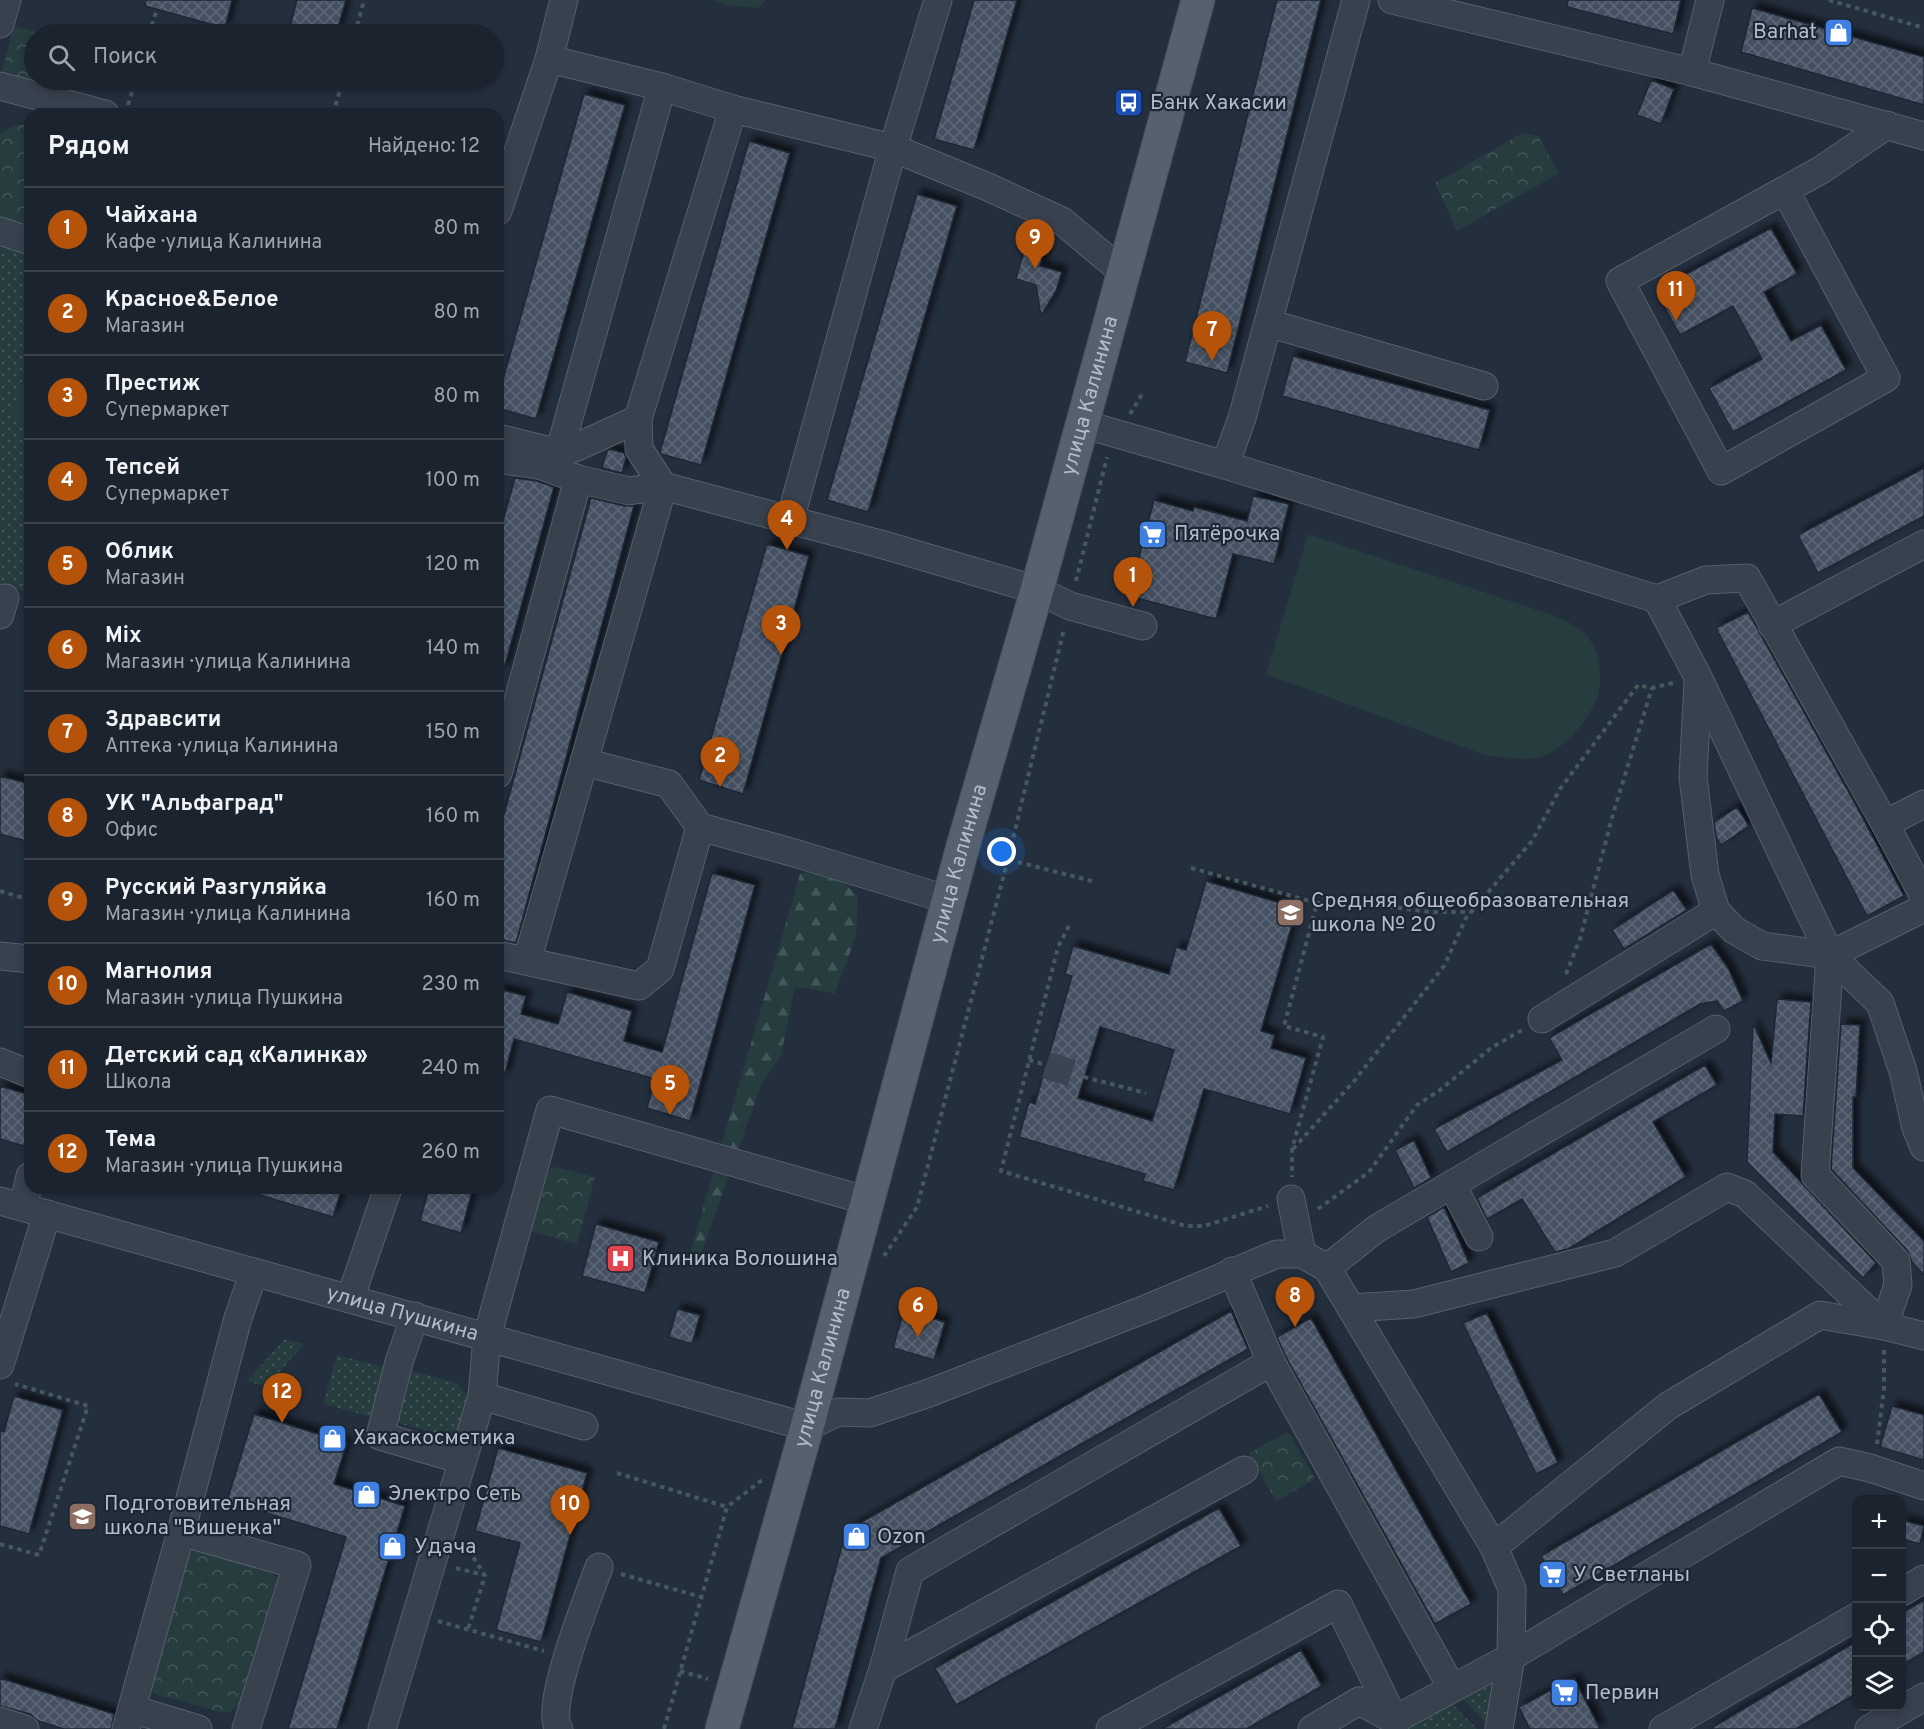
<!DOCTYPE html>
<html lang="ru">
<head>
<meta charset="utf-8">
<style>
	body { margin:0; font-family:Overpass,sans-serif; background:#242b36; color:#f1f3f6 }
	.controls { position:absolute; right:18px; bottom:18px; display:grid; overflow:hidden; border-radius:12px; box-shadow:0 3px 9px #0003 }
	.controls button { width:54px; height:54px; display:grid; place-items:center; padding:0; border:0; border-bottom:2px solid #39404a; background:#1b232e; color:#f1f3f6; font:30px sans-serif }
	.you { position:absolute; left:1002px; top:852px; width:21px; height:21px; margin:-15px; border:4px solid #fff; border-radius:50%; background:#1a73e8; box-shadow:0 0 0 9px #1a73e833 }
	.badge { display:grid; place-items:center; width:39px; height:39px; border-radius:50%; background:#b45309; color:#fff; font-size:20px; font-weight:700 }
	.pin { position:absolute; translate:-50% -50px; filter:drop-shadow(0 2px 3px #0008) }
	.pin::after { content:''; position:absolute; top:32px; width:21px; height:18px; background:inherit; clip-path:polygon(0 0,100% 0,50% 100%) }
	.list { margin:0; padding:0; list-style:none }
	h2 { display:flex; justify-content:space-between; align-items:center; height:78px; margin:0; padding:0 24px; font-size:26px }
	h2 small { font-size:20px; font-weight:400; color:#a0a4aa }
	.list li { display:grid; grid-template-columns:39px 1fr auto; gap:18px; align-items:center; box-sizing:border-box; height:84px; padding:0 24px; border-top:2px solid #39404a }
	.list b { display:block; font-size:22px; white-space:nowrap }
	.list p { margin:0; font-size:20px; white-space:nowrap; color:#a0a4aa }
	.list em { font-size:20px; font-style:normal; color:#a0a4aa }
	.icon { flex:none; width:33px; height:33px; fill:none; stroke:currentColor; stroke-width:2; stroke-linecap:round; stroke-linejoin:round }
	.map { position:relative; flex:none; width:1924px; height:1729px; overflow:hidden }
	.search { position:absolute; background:#1b232e; box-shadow:0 3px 9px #0003; left:24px; top:24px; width:480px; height:66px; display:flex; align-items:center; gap:15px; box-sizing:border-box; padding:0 21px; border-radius:33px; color:#a0a4aa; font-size:22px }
	.panel { position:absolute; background:#1b232e; box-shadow:0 3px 9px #0003; left:24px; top:108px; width:480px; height:1086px; border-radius:18px }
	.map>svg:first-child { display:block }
	.grass { fill:url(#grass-dots) }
	.forest { fill:url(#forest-firs) }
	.park { fill:url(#park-crowns) }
	.garden { fill:#263c3f }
	.building { fill:url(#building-cross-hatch); stroke:#1f2835; stroke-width:1.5; fill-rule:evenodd; filter:url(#shadow) }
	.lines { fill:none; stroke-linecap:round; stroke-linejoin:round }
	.minor-tunnel { stroke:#3a4453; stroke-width:27; stroke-dasharray:27 14; stroke-linecap:butt }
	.minor-casing { stroke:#565f6c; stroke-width:29 }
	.major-casing { stroke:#414a57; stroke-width:35 }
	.path { stroke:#44595c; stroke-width:4; stroke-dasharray:4.5 4.5; stroke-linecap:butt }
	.minor { stroke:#38414e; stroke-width:27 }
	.major { stroke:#56606e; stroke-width:33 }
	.labels { text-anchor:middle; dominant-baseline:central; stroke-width:4.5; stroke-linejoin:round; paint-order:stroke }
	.poi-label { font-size:21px; fill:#b4bcc9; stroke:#1d2633; text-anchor:start }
	.street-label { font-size:21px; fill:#b4bcc9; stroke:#1d2633 }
</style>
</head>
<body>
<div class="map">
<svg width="1924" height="1729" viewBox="0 0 1924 1729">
	<defs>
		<pattern id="grass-dots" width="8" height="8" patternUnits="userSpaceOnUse" patternTransform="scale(1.5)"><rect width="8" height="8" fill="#263c3f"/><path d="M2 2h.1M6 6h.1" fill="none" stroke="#435659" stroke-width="1.8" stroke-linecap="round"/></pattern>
		<pattern id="forest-firs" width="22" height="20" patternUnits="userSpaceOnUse" patternTransform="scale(1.5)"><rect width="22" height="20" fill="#263c3f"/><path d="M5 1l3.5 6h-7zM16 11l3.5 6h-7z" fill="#435659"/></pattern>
		<pattern id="park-crowns" width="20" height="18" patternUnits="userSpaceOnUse" patternTransform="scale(1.5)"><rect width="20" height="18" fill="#263c3f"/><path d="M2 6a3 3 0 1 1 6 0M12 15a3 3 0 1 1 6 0" fill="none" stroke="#435659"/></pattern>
		<pattern id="building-cross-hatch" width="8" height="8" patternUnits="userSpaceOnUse" patternTransform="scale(1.5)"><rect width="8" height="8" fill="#455162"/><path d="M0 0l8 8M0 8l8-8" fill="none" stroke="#5d6877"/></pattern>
		<filter id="shadow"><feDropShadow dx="5.5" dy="-5.5" stdDeviation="3" flood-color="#0009"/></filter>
	</defs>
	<rect width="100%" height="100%" fill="#242f3e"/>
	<!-- grass -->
	<path class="grass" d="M0,247L30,255V593L0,584Z
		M285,1339L304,1344L266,1387L247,1381Z
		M337,1355L390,1369L376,1418L323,1404Z
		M404,1369L457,1383L468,1397L455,1438L390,1421Z
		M1496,1678L1487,1725L1461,1696Z
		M1450,1702L1477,1729H1408L1405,1723Z"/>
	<!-- forest -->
	<path class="forest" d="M824,866L858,896L856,932L852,947L835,993L795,987L781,1055L761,1085L700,1257L691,1250L800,874Z"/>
	<!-- park -->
	<path class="park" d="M14,26L46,34H34V80H57L54,90L1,75Z
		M30,123V228L0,218V135L13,126Z
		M1523,133L1538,136L1559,173L1457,231L1435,183Z
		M555,1167L595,1177L577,1244L523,1229L538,1176Z
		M1288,1432L1315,1479L1276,1501L1249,1453Z
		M191,1551H195L268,1571L275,1576L279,1583L241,1703L230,1712L224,1713L155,1694L150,1689L185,1555Z"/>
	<!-- garden -->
	<path class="garden" d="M711,0H766L758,8L727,5Z
		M30,355V426L11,420Z
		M1308,534L1549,614C1561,619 1580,626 1588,637C1601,654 1604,684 1595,703C1585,724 1562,751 1540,757C1522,761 1502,757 1485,755L1266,674Z"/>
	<!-- building -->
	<path class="building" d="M146,0H232L225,28L145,6Z
		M297,0H346L336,34H288Z
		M974,0H1017L974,150L934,139Z
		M1277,0H1321L1227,373L1185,362Z
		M1568,0H1681L1673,34L1567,7Z
		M1752,8L1924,57V105L1741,52Z
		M1651,80L1674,89L1661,124L1637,115Z
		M584,94L625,105L536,419L498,408V397Z
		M749,141L790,153L701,465L661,454L660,452Z
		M917,194L957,206L868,512L827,500Z
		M1771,228L1797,274L1764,292L1791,341L1821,325L1846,370L1733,432L1709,388L1762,359L1733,306L1680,335L1655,291Z
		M1030,230L1049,236L1040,266L1062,272L1056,291L1041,316L1036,285L1016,279Z
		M1293,356L1490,410L1479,450L1282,396Z
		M610,449L624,453L626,458L622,473L602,468L607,451Z
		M1924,468V516L1818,573L1798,535Z
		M515,478L537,481L554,487L504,669L498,668V538Z
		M1253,496L1289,504L1274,564L1233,554L1216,619L1129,596L1154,500L1193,511L1194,507L1247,521Z
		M591,498L625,506H634L516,943L498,939V836Z
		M767,544L809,556L743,794L699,780Z
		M1748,612L1857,807L1904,896L1867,916L1716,628Z
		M0,776L30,784V842L0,834Z
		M1737,807L1749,826L1721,845L1716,837L1714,822Z
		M712,873L755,885L690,1121L647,1108L655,1079L514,1039L504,1077L498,1076V989L526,996L521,1014L558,1024L567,992L632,1011L624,1041L662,1052Z
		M1206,881L1297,908L1261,1031L1275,1035L1271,1048L1306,1058L1290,1114L1204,1089L1174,1190L1143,1181L1145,1174L1019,1137L1029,1102L1035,1104L1072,976L1065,974L1073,946L1169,974L1176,947L1186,950ZM1100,1027L1174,1050L1152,1121L1078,1098Z
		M1673,890L1687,910L1624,949L1612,930Z
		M1711,944L1728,968L1743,1001L1724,1011L1717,1001L1700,1004L1447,1152L1434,1129L1562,1060L1549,1038Z
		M1777,999L1811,1002L1803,1116L1775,1114L1773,1152L1876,1263L1863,1278L1747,1162L1753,1023L1771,1063Z
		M1841,1024L1860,1025L1856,1097H1853V1168L1924,1241V1275L1912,1262L1907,1250L1831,1169Z
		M1705,1065L1717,1085L1653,1122L1686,1177L1568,1249L1555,1252L1522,1199L1487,1219L1477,1198Z
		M0,1086L30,1095V1125L24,1146L0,1139Z
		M1414,1140L1431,1178L1414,1188L1395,1150Z
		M254,1188H342L333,1217L253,1193Z
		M429,1188H473L461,1233L420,1221Z
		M1444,1207L1469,1263L1451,1272L1427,1217Z
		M596,1224L659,1242L645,1293L582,1276Z
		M677,1309L700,1315L692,1344L669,1337Z
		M904,1310L945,1322L934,1360L893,1348Z
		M1231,1311L1248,1349L881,1558L835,1729H792L846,1531Z
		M1487,1313L1558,1463L1536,1474L1463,1323Z
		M1311,1318L1471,1604L1435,1624L1285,1355L1277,1337Z
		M1819,1394L1842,1432L1563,1595L1541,1556Z
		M14,1396L63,1410L29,1534L0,1526V1430L4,1432Z
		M1892,1406L1924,1415V1460L1880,1447Z
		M254,1414L347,1443L334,1484L405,1506L337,1729H288L346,1537L227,1501Z
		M498,1448L587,1473L541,1642L496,1630L520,1543L475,1531Z
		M1219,1508L1241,1546L956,1705L935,1668Z
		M1902,1520L1924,1526L1920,1544L1902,1539Z
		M1924,1600V1652L1902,1665V1613Z
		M1857,1641V1693L1796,1729H1710Z
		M1301,1650L1322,1686L1246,1729H1162Z
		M0,1678L114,1714L111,1729H64L38,1721L30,1714L0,1706Z
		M1574,1678L1600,1729H1530L1519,1707Z"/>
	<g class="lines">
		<!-- minor-tunnel -->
		<path class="minor-tunnel" d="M1046,1065L1084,1077"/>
		<defs>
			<g id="minor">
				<path d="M1392,0L1692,72L1710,0"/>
				<path d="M0,24L7,0"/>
				<path d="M549,59L662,87L733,109L893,148L988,187L1062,221L1124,273"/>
				<path d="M1692,72L1924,136"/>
				<path d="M0,86L105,114"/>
				<path d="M1785,190L1886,378L1721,471L1620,281L1821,170L1887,125"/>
				<path d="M498,211L549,59L564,0"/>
				<path d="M0,231L30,241"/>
				<path d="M1268,323L1484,386"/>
				<path d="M1083,424L1225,465L1242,418L1356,0"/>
				<path d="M498,438L559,453L577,447L638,419"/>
				<path d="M559,453L662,87"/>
				<path d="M498,459L542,466L578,479L629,491L663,486L884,545L1037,590L1070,606L1143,626"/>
				<path d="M1225,465L1657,599L1706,580L1747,578L1885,824L1924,804"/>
				<path d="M790,520L893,148L938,0"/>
				<path d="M1657,599L1698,677L1830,955L1880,1003L1903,1071L1916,1128L1924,1147"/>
				<path d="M0,615L5,598"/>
				<path d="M1772,625L1924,544"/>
				<path d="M1698,682L1693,777L1705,875L1716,911L1734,930L1762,946L1830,955L1924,908"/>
				<path d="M584,762L663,486L639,449L638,419L733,109"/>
				<path d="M498,774L578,479"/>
				<path d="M1885,824L1924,897"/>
				<path d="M498,955L639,986L660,969L700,827"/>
				<path d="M0,956L30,959"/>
				<path d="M527,961L584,762L669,784L700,827L798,854L949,900"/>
				<path d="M1542,1019L1716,911"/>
				<path d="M0,1062L30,1074"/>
				<path d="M1452,1185L1479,1237"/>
				<path d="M1291,1199L1302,1254"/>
				<path id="s1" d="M0,1201L807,1427L838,1412L870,1413L929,1393L1148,1308L1277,1254H1302L1327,1268L1494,1547L1512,1589L1511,1657L1499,1729"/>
				<path d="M23,1207L30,1176"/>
				<path d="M1327,1268L1376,1229L1716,1029"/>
				<path d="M1232,1271L1271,1362"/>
				<path d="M350,1299L388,1188"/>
				<path d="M1351,1308L1414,1304L1615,1253L1727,1187L1745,1194L1884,1326L1898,1285L1896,1261L1815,1175L1830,955"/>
				<path d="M415,1316L399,1362L380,1436L462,1460"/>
				<path d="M0,1365L47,1214"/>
				<path d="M482,1396L584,1426"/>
				<path d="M181,1532L297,1565L246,1729"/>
				<path d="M1494,1547L1668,1406L1820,1315L1884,1326L1924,1336"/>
				<path d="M1902,1592L1924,1579"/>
				<path d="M883,1669L1244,1470"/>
				<path d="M132,1709L198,1729"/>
				<path d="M0,1721L25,1729"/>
				<path d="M126,1729L181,1532L238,1318L254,1272"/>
				<path d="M382,1729L482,1396L487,1337L550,1110L868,1201"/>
				<path d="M559,1729C543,1708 589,1595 599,1567"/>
				<path d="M863,1729L883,1669L910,1571L1271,1362L1452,1688"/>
				<path d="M1110,1729L1338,1604L1396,1723"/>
				<path d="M1312,1729L1359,1701L1394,1720L1511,1657L1839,1461L1870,1468L1924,1486"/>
				<path d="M1663,1729L1856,1617"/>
				<path d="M1869,1729L1924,1697"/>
			</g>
			<g id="major">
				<path id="s2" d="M722,1729L807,1427L963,846L1037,590L1198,0"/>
			</g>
		</defs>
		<!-- minor casing -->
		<use href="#minor" class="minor-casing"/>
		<!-- major casing -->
		<use href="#major" class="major-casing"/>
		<!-- path -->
		<path class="path" d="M1829,0L1924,28
			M149,34L160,0
			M355,34L364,0
			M128,105L136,80
			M333,114L343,80
			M1130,414L1144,391
			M1076,581L1107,457
			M1018,862L1092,881
			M1191,868L1317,903L1284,1026L1323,1037L1292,1149V1177
			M0,891L30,900
			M1317,903L1354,902L1430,912H1471
			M1069,926L1058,947L1001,1171L1186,1226H1204L1268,1206
			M1566,974L1580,939L1613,814L1652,688
			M1029,1060L1046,1065
			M1084,1077L1146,1093
			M1293,1149L1355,1080L1444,966L1466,918L1532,841L1560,789L1638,685L1652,688L1673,683
			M1318,1209L1369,1172L1417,1105L1440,1090L1491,1048L1522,1030
			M884,1256L917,1207L1008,859L1064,629
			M1877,1444L1884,1389V1350
			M617,1473L727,1507
			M464,1542L485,1576L468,1629
			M0,1544L39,1555L88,1406L15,1384
			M456,1568L484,1575
			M621,1574L701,1597
			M438,1621L544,1651
			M680,1671L708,1679
			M664,1729L727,1507L762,1480"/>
		<!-- minor -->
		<use href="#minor" class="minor"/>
		<!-- major -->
		<use href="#major" class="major"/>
	</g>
	<!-- icons -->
	<defs>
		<symbol id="shop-square" viewBox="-11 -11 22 22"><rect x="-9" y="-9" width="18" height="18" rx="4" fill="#3f7fe0" stroke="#1d2633"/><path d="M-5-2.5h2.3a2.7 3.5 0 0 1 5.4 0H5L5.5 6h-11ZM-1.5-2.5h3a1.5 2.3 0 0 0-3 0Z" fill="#fff"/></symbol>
		<symbol id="bus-square" viewBox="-11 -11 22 22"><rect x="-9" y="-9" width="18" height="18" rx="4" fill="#1a4fb4" stroke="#1d2633"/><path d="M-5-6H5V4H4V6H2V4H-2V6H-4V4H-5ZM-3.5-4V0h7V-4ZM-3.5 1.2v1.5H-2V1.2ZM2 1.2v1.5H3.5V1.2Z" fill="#fff"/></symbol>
		<symbol id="supermarket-square" viewBox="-11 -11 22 22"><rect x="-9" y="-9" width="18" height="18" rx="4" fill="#3f7fe0" stroke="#1d2633"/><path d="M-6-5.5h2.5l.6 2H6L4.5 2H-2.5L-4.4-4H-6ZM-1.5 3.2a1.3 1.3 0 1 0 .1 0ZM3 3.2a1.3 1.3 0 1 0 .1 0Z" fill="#fff"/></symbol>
		<symbol id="school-square" viewBox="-11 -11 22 22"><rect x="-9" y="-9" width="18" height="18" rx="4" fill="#8d6e63" stroke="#1d2633"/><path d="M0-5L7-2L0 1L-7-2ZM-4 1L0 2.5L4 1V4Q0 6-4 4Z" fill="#fff"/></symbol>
		<symbol id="hospital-square" viewBox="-11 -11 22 22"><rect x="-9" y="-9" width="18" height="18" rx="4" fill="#e0444e" stroke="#1d2633"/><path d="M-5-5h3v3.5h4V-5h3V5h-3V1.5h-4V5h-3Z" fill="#fff"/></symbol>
	</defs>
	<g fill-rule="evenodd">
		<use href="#shop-square" x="1822" y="16" width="33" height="33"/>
		<use href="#bus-square" x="1112" y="86" width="33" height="33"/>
		<use href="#supermarket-square" x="1136" y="518" width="33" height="33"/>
		<use href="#school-square" x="1274" y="896" width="33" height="33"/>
		<use href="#hospital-square" x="604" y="1242" width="33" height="33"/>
		<use href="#shop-square" x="316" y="1422" width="33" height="33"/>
		<use href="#shop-square" x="350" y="1478" width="33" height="33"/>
		<use href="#school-square" x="66" y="1500" width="33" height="33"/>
		<use href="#shop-square" x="840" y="1520" width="33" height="33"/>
		<use href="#shop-square" x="376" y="1530" width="33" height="33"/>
		<use href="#supermarket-square" x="1536" y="1558" width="33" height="33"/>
		<use href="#supermarket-square" x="1548" y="1676" width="33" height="33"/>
	</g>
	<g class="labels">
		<!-- poi labels -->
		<g class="poi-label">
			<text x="1817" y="32" text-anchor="end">Barhat</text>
			<text x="1150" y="103">Банк Хакасии</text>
			<text x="1174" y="534">Пятёрочка</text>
			<text x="1311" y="901">Средняя общеобразовательная<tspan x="1311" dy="24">школа № 20</tspan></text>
			<text x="642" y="1259">Клиника Волошина</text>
			<text x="353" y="1438">Хакаскосметика</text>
			<text x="388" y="1494">Электро Сеть</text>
			<text x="104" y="1504">Подготовительная<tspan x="104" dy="24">школа "Вишенка"</tspan></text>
			<text x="877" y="1537">Ozon</text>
			<text x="414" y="1547">Удача</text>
			<text x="1573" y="1575">У Светланы</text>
			<text x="1585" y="1693">Первин</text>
		</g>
		<!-- street labels -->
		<g class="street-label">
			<text stroke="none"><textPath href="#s2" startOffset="1383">улица Калинина</textPath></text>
			<text stroke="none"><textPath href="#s2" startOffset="897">улица Калинина</textPath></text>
			<text stroke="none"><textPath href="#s1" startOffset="418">улица Пушкина</textPath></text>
			<text stroke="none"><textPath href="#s2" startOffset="375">улица Калинина</textPath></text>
		</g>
	</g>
</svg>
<div class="controls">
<button>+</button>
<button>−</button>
<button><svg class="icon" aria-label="locate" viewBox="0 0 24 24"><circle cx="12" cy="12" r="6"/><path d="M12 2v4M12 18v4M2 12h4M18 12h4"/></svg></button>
<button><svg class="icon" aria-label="layers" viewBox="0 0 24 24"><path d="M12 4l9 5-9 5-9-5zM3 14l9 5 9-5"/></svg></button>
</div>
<div class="you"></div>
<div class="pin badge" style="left:1133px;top:607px">1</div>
<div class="pin badge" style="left:720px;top:787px">2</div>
<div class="pin badge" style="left:781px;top:655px">3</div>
<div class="pin badge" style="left:787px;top:550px">4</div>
<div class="pin badge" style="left:670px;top:1115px">5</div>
<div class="pin badge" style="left:918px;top:1337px">6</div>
<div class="pin badge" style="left:1212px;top:361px">7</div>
<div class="pin badge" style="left:1295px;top:1327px">8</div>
<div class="pin badge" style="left:1035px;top:269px">9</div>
<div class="pin badge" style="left:570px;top:1535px">10</div>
<div class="pin badge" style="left:1676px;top:321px">11</div>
<div class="pin badge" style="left:282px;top:1423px">12</div>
<div class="search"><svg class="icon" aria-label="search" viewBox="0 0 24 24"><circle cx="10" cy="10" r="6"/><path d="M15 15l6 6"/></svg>Поиск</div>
<section class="panel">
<h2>Рядом<small>Найдено: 12</small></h2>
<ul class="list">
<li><span class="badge">1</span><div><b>Чайхана</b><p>Кафе · улица Калинина</p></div><em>80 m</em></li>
<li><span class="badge">2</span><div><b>Красное&amp;Белое</b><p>Магазин</p></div><em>80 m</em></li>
<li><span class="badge">3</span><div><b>Престиж</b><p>Супермаркет</p></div><em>80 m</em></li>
<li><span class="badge">4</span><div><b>Тепсей</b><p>Супермаркет</p></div><em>100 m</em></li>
<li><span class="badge">5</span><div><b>Облик</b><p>Магазин</p></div><em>120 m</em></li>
<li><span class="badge">6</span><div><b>Mix</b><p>Магазин · улица Калинина</p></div><em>140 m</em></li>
<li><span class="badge">7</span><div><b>Здравсити</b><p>Аптека · улица Калинина</p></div><em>150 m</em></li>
<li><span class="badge">8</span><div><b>УК &quot;Альфаград&quot;</b><p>Офис</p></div><em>160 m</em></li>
<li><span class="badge">9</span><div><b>Русский Разгуляйка</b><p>Магазин · улица Калинина</p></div><em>160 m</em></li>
<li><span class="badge">10</span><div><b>Магнолия</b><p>Магазин · улица Пушкина</p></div><em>230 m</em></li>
<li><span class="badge">11</span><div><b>Детский сад «Калинка»</b><p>Школа</p></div><em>240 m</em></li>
<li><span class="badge">12</span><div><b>Тема</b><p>Магазин · улица Пушкина</p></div><em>260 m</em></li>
</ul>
</section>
</div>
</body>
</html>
